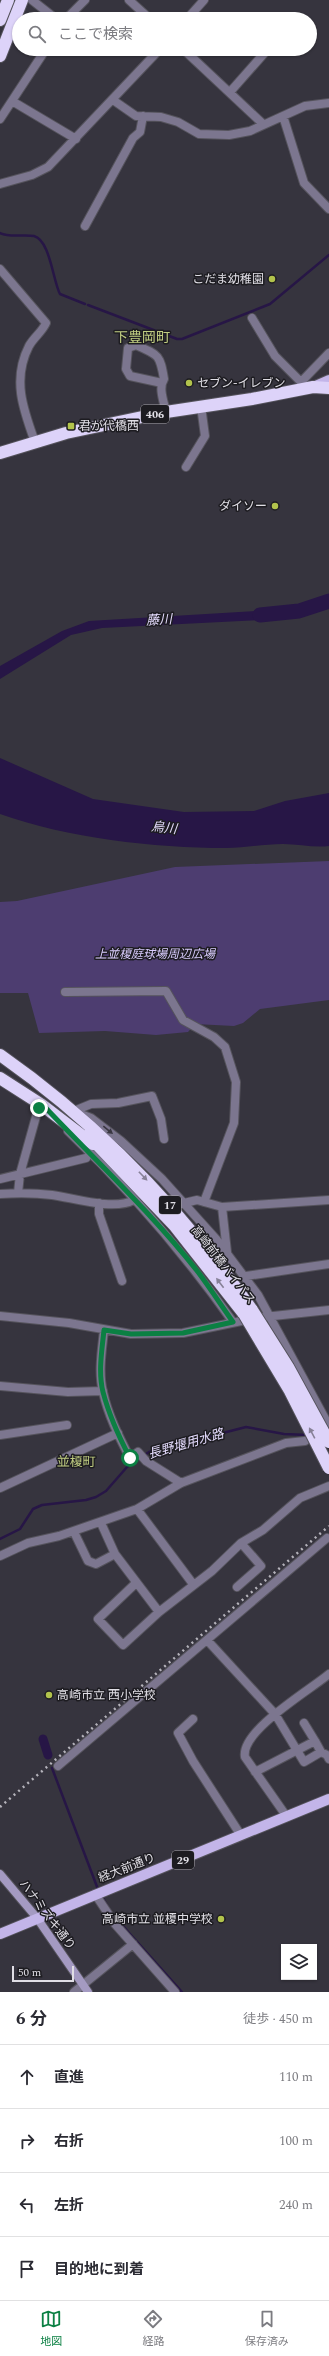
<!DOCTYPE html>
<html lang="ja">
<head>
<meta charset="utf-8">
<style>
	body { margin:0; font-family:Spectral,"Noto Sans JP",serif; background:#f7f7f7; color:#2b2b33 }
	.controls { position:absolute; right:12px; bottom:12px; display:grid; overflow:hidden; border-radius:0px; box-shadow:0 1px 3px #0004 }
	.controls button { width:36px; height:36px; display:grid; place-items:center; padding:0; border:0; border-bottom:1px solid #e1e1e2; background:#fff; color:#2b2b33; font:20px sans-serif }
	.scale { position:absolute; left:12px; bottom:10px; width:62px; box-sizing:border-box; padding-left:4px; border:2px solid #e0dee5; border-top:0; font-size:11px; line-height:14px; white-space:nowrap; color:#e0dee5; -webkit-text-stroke:3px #1d1c21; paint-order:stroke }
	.stop { position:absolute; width:12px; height:12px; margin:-9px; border:3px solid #0b8043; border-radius:50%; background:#fff }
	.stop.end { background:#0b8043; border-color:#fff; box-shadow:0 1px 4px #0008 }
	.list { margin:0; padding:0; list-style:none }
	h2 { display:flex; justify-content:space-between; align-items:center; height:52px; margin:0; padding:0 16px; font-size:17px }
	h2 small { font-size:13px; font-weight:400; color:#7c7c81 }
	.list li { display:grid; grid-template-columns:26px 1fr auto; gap:12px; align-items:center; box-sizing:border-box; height:64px; padding:0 16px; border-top:1px solid #e1e1e2 }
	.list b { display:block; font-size:15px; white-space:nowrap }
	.list em { font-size:13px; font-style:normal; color:#7c7c81 }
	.icon { flex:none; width:22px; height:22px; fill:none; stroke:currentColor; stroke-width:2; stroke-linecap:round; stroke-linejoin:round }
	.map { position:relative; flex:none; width:329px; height:1992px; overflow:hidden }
	.search { position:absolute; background:#fff; box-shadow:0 1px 3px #0004; left:12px; right:12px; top:12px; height:44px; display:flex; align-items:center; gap:10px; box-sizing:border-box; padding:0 14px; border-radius:22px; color:#7c7c81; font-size:15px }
	.sheet { height:308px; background:#fff }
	nav { display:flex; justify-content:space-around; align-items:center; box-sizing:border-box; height:56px; border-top:1px solid #e1e1e2; background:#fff; font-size:11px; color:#7c7c81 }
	nav a { display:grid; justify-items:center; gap:2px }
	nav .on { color:#0b8043 }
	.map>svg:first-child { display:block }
	.green { fill:#4d3d70 }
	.water { fill:#271646 }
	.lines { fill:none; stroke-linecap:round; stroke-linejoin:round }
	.stream { stroke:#271646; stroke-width:2.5 }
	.canal { stroke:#271646; stroke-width:9 }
	.river { stroke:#271646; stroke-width:15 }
	.street-casing { stroke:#55535c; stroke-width:10 }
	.secondary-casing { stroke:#55535c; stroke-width:10 }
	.primary-casing { stroke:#55535c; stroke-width:12 }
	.highway-casing { stroke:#55535c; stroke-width:14 }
	.street { stroke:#7c768f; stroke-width:8 }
	.secondary { stroke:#a49ac2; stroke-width:8 }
	.primary { stroke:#c3b5e9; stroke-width:10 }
	.highway { stroke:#ddd3f9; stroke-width:12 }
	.rail { stroke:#b5b3bb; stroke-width:2.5; stroke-dasharray:2 4; stroke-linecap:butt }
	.highway-bridge-casing { stroke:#55535c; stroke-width:14; stroke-linecap:butt }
	.highway-bridge { stroke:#ddd3f9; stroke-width:12 }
	.oneway { fill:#3a3742 }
	.oneway2 { fill:#878198 }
	.route { stroke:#0b8043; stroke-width:5 }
	.poi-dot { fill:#b2c34c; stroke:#1d1c21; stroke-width:1.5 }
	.labels { text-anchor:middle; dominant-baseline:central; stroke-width:3; stroke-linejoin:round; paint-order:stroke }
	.shield { fill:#1d1c21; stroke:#a6a4aa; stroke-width:1 }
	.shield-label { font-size:11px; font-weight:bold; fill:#e0dee5 }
	.poi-label { font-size:12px; fill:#e0dee5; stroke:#1d1c21; text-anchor:end }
	.park-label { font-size:12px; font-style:italic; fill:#d9ccfe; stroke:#1d1c21 }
	.street-label { font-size:12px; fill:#e0dee5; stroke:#1d1c21 }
	.water-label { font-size:13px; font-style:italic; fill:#e2d9fb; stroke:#1d1c21 }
	.neighbourhood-label { font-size:13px; fill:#c1ce82; stroke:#1d1c21 }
	.quarter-label { font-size:14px; fill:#c1ce82; stroke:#1d1c21 }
</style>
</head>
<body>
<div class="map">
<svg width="329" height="1992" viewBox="0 0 329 1992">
	<rect width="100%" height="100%" fill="#36343e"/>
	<!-- green -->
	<path class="green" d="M329,861V1000L260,1009L243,1023L234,1026L195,1024L188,1032L156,1035L105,1031L39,1033L28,993H0V902L17,901L175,867Z"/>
	<!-- water -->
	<path class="water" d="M274,610L280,613L261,620L102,628L71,635L0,679V666L62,631L89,621Z
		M0,758L93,799L184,812L254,811L285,801L329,793V846C314,848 299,844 283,844C264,844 245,848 226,848C154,848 67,838 0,814Z"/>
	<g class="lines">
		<!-- stream -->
		<path class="stream" d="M0,233C10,238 23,234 34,236C50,240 53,281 60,294L85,304
			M88,305L177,339H182L270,304L329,255
			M0,1539L20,1529L33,1509L42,1505L86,1500L96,1497L106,1491L127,1467L149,1452L246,1427L284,1434L308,1435
			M52,1768L99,1892
			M102,1896L108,1907
			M113,1915L182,1992"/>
		<!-- canal -->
		<path class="canal" d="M43,1739L48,1755"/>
		<!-- river -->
		<path class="river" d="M260,615L299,611L329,601"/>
		<defs>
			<path id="street" d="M32,0L56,19
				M129,0L150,19
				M66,19L85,0
				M187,19L204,0
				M183,49L263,124
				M230,92L268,49
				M113,100L136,116L161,117L178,122L199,134L229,135L250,131L305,106L329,103
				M12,101L76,139
				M283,116L304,183L329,209
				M0,119L46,49
				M0,184L32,175L48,167L160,49
				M85,226L133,138L140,132L143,116
				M0,269L46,323C42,332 34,337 29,346C12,379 23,409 35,442
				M252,318L275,356L301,382
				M162,383L130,376L126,369L128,348L136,345C159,355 160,355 164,379C158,388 164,402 166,412
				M302,387L301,382L329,353
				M186,467L205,436L201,406
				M65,992L166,991L183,1020L214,1037L225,1047L236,1082L234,1123L204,1202
				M74,1111L91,1104L118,1103L152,1096L161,1119L164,1139
				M78,1113L91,1118L121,1141L162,1179L216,1239L258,1295L329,1426
				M68,1131C129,1189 184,1253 233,1322
				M0,1179L86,1158
				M18,1193L20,1174L37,1113L42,1105L44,1107
				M0,1194C17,1193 35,1193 52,1195C74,1198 113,1211 134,1200
				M99,1203V1214L122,1281
				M180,1204L197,1200L222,1207L227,1252
				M222,1207L329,1200
				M246,1276L329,1264
				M0,1316L69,1323L131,1334L183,1333L251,1319
				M264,1317L329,1310
				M104,1330C102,1350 98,1372 103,1392C108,1415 119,1437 130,1458L138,1452L146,1461L181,1483
				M0,1386L68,1392L103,1391
				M0,1435L67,1425
				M0,1488L118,1433
				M137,1509L193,1584
				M101,1523L115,1554L159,1612
				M74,1532L88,1561L96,1564L115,1554
				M0,1556L28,1543L59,1536L137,1509L181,1483L286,1443L305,1441
				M136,1583L98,1619L123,1645L159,1612L212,1571L241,1543L263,1530L300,1498L329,1486
				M237,1587L261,1566L241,1543
				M207,1640L275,1714L304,1762L321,1752L327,1755L329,1759
				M193,1719L178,1733L193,1761L240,1834
				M304,1723L315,1741
				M58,1766L327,1538
				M255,1772L315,1741L321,1752
				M287,1817L245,1757C240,1731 310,1690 329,1674
				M95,1894L115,1924L175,1992
				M74,1992L133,1944"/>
			<path id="secondary" d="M0,1874L37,1918L88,1992"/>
			<path id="primary" d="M313,387L329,380
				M0,1934L329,1799"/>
			<path id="highway" d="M0,20L8,0
				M0,56L22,0
				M0,453L66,433L166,412L252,399L313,387L329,388
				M0,1055C100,1125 182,1211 252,1310
				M0,1078L42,1105L93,1144
				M88,1135L174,1225L244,1314"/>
		</defs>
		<!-- street casing -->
		<use href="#street" class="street-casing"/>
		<!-- secondary casing -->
		<use href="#secondary" class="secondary-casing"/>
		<!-- primary casing -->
		<use href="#primary" class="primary-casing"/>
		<!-- highway casing -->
		<use href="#highway" class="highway-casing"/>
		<!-- street -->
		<use href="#street" class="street"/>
		<!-- secondary -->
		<use href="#secondary" class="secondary"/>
		<!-- primary -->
		<use href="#primary" class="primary"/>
		<!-- highway -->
		<use href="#highway" class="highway"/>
		<!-- rail -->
		<path class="rail" d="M0,1807L329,1526"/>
		<defs>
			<path id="highway-bridge" d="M252,1310L288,1367L329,1442
				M244,1314L290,1391L329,1468"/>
		</defs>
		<!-- highway-bridge casing -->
		<use href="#highway-bridge" class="highway-bridge-casing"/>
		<!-- highway-bridge -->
		<use href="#highway-bridge" class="highway-bridge"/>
	</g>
	<!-- one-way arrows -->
	<defs><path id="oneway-solid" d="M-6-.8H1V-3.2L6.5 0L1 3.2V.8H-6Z"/></defs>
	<use class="oneway" href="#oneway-solid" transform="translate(108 1130) rotate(39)"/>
	<g class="oneway2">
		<use href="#oneway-solid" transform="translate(143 1176) rotate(46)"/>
		<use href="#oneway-solid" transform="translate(220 1283) rotate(-127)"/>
		<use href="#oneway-solid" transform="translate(312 1433) rotate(-118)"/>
	</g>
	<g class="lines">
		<!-- route -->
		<path class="route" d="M39,1108L42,1104C94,1159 151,1212 198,1272C210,1288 221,1305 233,1322L183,1333L131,1334L104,1330C102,1350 98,1372 103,1392C109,1415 119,1437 130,1458"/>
	</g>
	<!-- markers -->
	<g class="poi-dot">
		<circle cx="272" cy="279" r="4"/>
		<circle cx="189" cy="383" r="4"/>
		<rect x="67" y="422" width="8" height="8" rx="2"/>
		<circle cx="275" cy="506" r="4"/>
		<circle cx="49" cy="1695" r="4"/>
		<circle cx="221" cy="1919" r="4"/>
	</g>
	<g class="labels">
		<!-- shield labels -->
		<g class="shield">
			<rect x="141" y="405" width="28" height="18" rx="3"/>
			<rect x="159" y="1196" width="22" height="18" rx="3"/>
			<rect x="172" y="1851" width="22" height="18" rx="3"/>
		</g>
		<g class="shield-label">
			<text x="155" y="414">406</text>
			<text x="170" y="1205">17</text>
			<text x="183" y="1860">29</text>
		</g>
		<!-- poi labels -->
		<g class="poi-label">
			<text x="264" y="279">こだま幼稚園</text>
			<text x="197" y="383" text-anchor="start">セブン-イレブン</text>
			<text x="79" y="426" text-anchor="start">君が代橋西</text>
			<text x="267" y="506">ダイソー</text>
			<text x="57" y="1695" text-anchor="start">高崎市立 西小学校</text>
			<text x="213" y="1919">高崎市立 並榎中学校</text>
		</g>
		<!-- park labels -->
		<g class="park-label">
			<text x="155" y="954">上並榎庭球場周辺広場</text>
		</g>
		<!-- street labels -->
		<g class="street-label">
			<text transform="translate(223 1265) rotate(52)">高崎前橋バイパス</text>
			<text transform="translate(127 1868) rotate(-21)">経大前通り</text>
			<text transform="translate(47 1915) rotate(53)">ハナミズキ通り</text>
		</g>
		<!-- water labels -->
		<g class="water-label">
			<text transform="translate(159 620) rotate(-3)">藤川</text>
			<text transform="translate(164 828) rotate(6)">烏川</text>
			<text transform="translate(186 1444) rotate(-16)">長野堰用水路</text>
		</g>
		<!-- neighbourhood labels -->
		<g class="neighbourhood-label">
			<text x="76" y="1462">並榎町</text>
		</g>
		<!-- quarter labels -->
		<g class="quarter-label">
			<text x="142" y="337">下豊岡町</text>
		</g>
	</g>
</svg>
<div class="controls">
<button><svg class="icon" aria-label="layers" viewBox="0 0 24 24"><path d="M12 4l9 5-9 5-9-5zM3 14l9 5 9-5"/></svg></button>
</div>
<div class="scale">50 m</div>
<div class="stop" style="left:130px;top:1458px"></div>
<div class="stop end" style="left:39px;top:1108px"></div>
<div class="search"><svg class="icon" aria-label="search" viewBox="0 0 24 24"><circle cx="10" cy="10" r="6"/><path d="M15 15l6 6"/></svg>ここで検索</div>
</div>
<section class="sheet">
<h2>6 分<small>徒歩 · 450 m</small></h2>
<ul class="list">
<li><svg class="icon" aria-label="ahead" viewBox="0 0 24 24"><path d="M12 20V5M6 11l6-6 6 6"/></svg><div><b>直進</b></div><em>110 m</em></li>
<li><svg class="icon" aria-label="right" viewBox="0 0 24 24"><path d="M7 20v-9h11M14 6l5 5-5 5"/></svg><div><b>右折</b></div><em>100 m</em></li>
<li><svg class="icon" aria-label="left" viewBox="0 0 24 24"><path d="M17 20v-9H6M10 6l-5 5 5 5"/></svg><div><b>左折</b></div><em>240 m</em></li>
<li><svg class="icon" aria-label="arrive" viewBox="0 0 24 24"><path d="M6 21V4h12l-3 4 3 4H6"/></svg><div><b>目的地に到着</b></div></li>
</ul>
</section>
<nav>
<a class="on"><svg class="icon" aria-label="map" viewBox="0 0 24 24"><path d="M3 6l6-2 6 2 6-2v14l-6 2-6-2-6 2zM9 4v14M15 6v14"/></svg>地図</a>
<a><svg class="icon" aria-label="directions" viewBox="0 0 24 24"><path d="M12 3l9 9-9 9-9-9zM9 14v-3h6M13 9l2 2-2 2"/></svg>経路</a>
<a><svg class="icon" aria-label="saved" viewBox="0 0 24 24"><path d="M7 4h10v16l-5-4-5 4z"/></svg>保存済み</a>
</nav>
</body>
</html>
